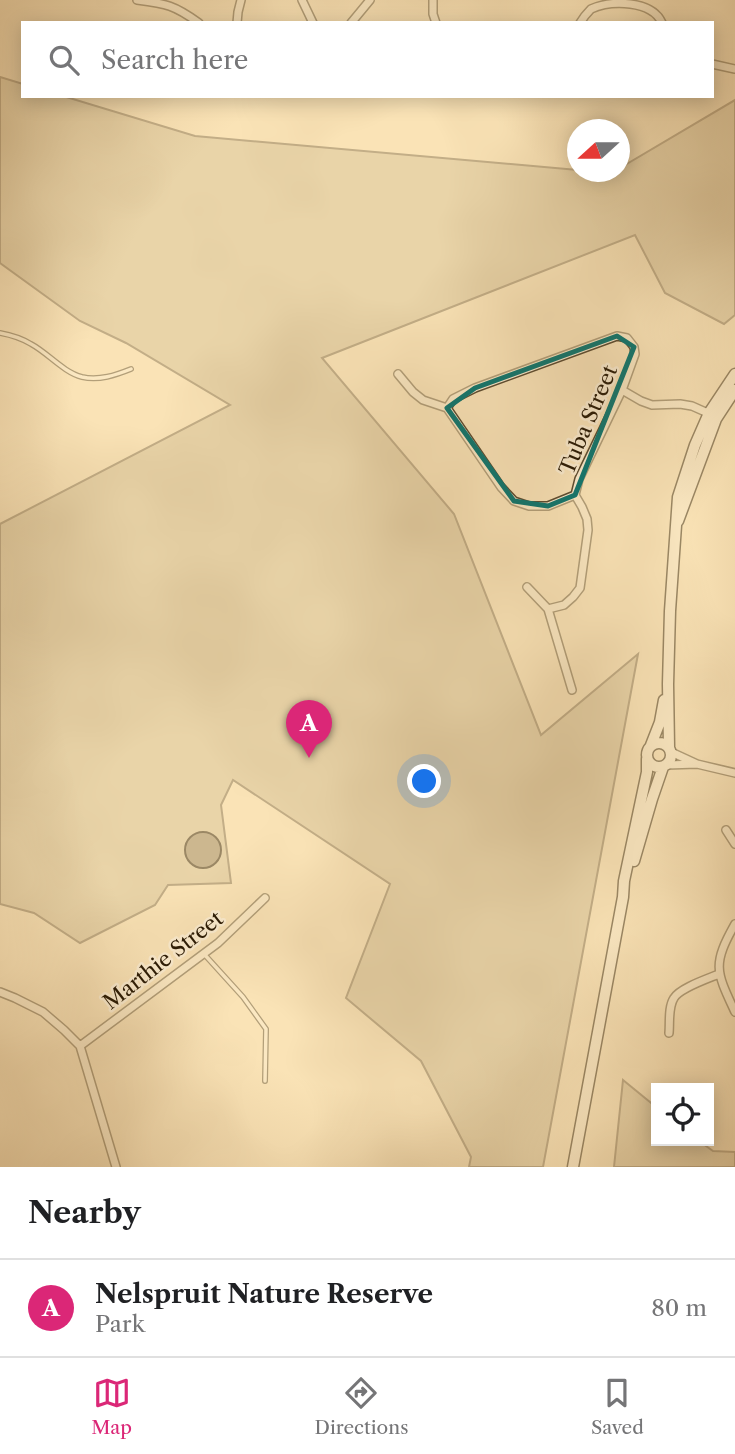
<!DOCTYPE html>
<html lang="en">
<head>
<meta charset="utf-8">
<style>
	body { margin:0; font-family:"Libre Caslon Text",serif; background:#f6f6f6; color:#202124 }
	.controls { position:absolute; right:21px; bottom:21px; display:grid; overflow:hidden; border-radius:0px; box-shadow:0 4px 18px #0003 }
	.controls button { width:63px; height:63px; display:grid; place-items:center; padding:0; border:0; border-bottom:2px solid #e0e0e0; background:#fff; color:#202124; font:35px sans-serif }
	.compass { position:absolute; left:567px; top:119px; width:63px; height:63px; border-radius:50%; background:#fff; box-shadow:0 4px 18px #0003; rotate:249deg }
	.you { position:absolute; left:425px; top:782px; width:24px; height:24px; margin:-18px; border:5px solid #fff; border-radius:50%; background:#1a73e8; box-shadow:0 0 0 10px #1a73e833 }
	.badge { display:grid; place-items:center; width:46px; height:46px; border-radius:50%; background:#db2777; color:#fff; font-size:23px; font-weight:700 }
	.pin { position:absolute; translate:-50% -58px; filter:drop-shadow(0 2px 4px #0008) }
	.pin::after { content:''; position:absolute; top:37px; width:24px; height:21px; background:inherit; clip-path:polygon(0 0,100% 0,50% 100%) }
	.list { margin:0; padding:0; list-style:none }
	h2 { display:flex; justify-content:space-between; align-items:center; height:91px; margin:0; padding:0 28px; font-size:30px }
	h2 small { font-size:23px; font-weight:400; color:#757577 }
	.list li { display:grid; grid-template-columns:46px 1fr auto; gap:21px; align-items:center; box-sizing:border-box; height:98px; padding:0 28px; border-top:2px solid #e0e0e0 }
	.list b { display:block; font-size:26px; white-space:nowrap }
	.list p { margin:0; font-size:23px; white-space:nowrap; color:#757577 }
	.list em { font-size:23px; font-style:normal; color:#757577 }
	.icon { flex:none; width:38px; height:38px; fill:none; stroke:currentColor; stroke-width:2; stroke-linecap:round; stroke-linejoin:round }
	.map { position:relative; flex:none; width:735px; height:1167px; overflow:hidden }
	.search { position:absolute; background:#fff; box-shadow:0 4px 18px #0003; left:21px; right:21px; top:21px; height:77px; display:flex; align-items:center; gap:18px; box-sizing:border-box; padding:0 24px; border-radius:0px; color:#757577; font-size:26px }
	.sheet { height:189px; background:#fff }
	nav { display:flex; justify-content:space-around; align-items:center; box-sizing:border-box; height:98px; border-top:2px solid #e0e0e0; background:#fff; font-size:19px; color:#757577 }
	nav a { display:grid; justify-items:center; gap:4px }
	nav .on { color:#db2777 }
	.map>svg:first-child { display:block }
	.green { fill:#d6c198; stroke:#806d4e; stroke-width:2 }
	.building { fill:#968261; stroke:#291903; stroke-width:2 }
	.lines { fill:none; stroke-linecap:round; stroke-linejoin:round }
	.lane-casing { stroke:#5d4c30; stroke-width:6 }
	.street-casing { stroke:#5d4c30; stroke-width:10 }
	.secondary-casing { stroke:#291903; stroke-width:13 }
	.lane { stroke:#fcedd0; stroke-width:3.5 }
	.street { stroke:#fcedd0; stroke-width:7 }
	.secondary { stroke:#fcedd0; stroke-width:10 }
	.marked { fill:none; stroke:#0f766e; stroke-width:5; stroke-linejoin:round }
	.labels { text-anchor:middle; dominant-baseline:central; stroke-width:5; stroke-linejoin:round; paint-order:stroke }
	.street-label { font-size:21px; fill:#291903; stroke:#fcedd0 }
</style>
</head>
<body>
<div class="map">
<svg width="735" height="1167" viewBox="0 0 735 1167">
	<rect width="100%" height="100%" fill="#fae3b7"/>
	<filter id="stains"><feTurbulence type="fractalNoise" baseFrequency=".00286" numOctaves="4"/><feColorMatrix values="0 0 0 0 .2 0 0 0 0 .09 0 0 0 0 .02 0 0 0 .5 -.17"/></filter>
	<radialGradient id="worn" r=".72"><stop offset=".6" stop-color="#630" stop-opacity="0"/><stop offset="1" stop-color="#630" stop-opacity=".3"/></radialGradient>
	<!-- green -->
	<path class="green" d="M0,77L23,84V96H63L195,136L611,173L620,172V168L735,100V315L724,324L665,293L635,235L322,358L454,514L541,735L638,654L543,1167H469L471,1157L421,1061L346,998L390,884L233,780L221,805L231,883L168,885L155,905L80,943L34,913L0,904V524L230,405L126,343L80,321L0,263Z
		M623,1080L656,1107V1141H699L713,1151L735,1152V1167H614Z"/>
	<!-- building -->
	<path class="building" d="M185 850a18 18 0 1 1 36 0a18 18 0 1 1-36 0Z"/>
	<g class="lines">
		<defs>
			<path id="lane" d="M0,333C11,335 21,338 31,344C48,353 63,372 82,377C99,381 116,375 131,369
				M204,954L243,997L266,1029L265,1081"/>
			<path id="street" d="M137,0C167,4 174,5 199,23
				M302,0L313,23
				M433,0V14L436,23
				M237,23L238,12L241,0
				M351,23L370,0
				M580,23C583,18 587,13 591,9C611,0 652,0 662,23
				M712,64L735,69
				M398,374L413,392L423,400L447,408L501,487L514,501L529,506H548L575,495
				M622,390L641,401L652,405L680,404L692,406L710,414
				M447,408L453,399L475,388L617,336L627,338L634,347L635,354L622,390L579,479L575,495
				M527,587L548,609L572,690
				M548,609L564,605L573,597L580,588L588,530L587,519L582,507L575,495
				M671,752L697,764
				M667,765L697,764L735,773
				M726,830L735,844
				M735,924C712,965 716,971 735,1012
				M0,992L15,998L43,1012L64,1030L80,1046L116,1167
				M669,1033C670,1022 668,1007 674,998C680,988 707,979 719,974
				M80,1046L218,943L265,898"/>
			<path id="secondary" d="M678,521L716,419L735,390
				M647 755a12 12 0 1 1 24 0a12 12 0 1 1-24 0Z
				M651,745L660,722L664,700
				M669,747L668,684L670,611L678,497L695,445L709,413L735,374
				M634,861L652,799L663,767
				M573,1167L623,897L624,881L647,772V759"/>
		</defs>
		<!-- lane casing -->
		<use href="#lane" class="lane-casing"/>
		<!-- street casing -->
		<use href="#street" class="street-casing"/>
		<!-- secondary casing -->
		<use href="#secondary" class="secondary-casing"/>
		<!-- lane -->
		<use href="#lane" class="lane"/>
		<!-- street -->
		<use href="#street" class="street"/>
		<!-- secondary -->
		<use href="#secondary" class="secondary"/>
	</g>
	<!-- marked area -->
	<path d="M0 0H735V1167H0ZM617,336L634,347L575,495L548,506L514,501L447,408L475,388Z" fill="#fae3b7" fill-opacity=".55" fill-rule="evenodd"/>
	<path class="marked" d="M617,336L634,347L575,495L548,506L514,501L447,408L475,388Z"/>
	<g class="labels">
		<!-- street labels -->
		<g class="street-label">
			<text transform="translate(588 420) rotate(-67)">Tuba Street</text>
			<text transform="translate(163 960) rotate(-38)">Marthie Street</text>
		</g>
	</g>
	<rect width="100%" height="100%" filter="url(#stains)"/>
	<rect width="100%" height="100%" fill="url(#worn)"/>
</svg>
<div class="controls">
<button><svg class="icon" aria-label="locate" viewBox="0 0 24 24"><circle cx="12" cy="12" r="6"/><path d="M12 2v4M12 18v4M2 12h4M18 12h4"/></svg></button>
</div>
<svg class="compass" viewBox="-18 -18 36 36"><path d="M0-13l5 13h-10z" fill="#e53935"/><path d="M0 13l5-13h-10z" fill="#757577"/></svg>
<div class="you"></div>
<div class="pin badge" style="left:309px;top:758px">A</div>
<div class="search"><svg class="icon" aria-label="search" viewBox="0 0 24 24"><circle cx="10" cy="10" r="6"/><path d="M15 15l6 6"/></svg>Search here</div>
</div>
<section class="sheet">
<h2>Nearby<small></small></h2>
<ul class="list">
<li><span class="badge">A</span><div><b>Nelspruit Nature Reserve</b><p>Park</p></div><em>80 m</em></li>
</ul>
</section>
<nav>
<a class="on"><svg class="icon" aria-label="map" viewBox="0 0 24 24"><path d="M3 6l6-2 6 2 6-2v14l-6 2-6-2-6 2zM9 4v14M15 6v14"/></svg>Map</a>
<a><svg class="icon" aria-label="directions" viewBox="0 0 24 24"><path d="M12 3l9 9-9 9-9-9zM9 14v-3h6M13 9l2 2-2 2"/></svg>Directions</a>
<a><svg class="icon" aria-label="saved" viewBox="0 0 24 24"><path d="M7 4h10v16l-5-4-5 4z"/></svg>Saved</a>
</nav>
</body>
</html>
